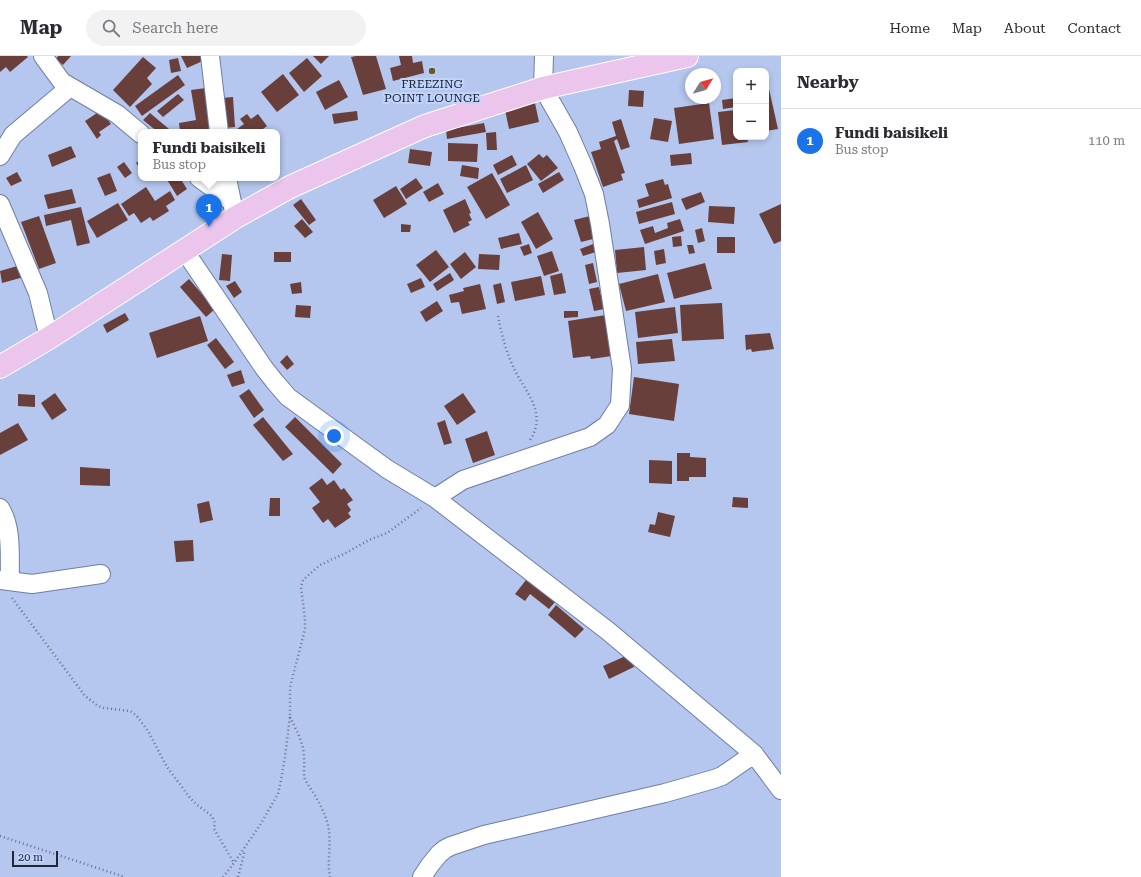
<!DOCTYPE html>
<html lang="en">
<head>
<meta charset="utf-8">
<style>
	body { margin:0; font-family:"Roboto Serif",serif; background:#f2f2f3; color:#2b2b33 }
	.controls { position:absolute; right:12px; top:12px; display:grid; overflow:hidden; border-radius:8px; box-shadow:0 2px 6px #0003 }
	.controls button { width:36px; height:36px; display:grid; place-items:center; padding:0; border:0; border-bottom:1px solid #e1e1e2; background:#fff; color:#2b2b33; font:20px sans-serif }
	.compass { position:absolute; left:685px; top:12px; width:36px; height:36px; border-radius:50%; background:#fff; box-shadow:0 2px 6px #0003; rotate:53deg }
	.scale { position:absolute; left:12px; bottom:10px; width:46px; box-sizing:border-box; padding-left:4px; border:2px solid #202736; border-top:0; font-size:11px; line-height:14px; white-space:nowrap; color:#202736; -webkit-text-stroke:3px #c1d4fc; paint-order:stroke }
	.you { position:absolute; left:334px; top:380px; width:14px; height:14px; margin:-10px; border:3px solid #fff; border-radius:50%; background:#1a73e8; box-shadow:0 0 0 6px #1a73e833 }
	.badge { display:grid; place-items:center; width:26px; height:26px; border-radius:50%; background:#1a73e8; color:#fff; font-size:13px; font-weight:700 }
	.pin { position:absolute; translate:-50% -33px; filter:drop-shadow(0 1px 2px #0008) }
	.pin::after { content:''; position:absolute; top:21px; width:14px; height:12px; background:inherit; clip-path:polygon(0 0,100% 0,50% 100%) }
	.popup { position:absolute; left:138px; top:73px; width:142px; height:52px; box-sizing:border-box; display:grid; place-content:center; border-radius:8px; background:#fff; filter:drop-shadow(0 1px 3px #0005); font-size:13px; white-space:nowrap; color:#7c7c81 }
	.popup b { font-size:15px; color:#2b2b33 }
	.popup::after { content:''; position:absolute; left:50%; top:100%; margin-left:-8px; border:8px solid transparent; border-top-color:#fff }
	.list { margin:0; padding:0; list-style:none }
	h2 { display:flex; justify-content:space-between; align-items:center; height:52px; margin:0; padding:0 16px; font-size:17px }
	h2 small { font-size:13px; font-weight:400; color:#7c7c81 }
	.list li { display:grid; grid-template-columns:26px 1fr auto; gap:12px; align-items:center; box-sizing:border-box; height:64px; padding:0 16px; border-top:1px solid #e1e1e2 }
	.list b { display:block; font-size:15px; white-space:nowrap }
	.list p { margin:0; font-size:13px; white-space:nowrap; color:#7c7c81 }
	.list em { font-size:13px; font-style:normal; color:#7c7c81 }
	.icon { flex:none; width:22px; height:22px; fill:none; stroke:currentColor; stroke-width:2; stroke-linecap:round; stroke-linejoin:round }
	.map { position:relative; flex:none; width:781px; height:821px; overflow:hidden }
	header { display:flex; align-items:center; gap:24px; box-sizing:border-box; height:56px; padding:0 20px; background:#fff; border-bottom:1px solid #e1e1e2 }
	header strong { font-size:19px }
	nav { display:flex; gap:22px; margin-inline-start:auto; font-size:14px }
	.search { width:280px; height:36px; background:#f2f2f3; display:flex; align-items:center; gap:10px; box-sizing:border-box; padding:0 14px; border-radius:22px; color:#7c7c81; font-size:15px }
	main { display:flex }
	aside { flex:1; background:#fff }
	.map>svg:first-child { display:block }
	.building { fill:#693f3b }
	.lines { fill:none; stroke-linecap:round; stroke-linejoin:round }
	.minor-casing { stroke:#6e7ea3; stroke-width:20 }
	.major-casing { stroke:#fff; stroke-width:24 }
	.path { stroke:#67738e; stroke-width:2.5; stroke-dasharray:1 3; stroke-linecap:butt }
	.minor { stroke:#fff; stroke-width:18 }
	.major { stroke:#ecc5ed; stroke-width:22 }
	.poi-dot { fill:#6d5727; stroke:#c1d4fc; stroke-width:1.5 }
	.labels { text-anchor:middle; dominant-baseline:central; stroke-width:4; stroke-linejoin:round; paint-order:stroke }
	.poi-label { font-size:12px; fill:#202736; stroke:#c1d4fc }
</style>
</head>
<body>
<header>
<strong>Map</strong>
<div class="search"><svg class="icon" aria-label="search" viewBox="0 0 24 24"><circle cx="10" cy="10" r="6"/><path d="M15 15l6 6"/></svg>Search here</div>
<nav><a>Home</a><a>Map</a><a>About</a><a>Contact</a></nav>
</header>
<main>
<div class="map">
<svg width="781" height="821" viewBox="0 0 781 821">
	<rect width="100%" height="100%" fill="#b5c7ee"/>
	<!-- building -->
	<path class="building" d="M0,0H27L28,1L10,16L6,11L0,16Z
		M58,0H71L63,9L56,3Z
		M181,0H203L205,4L187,12Z
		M313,0H329L321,8Z
		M356,0H376L386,33L363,39L351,1Z
		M399,0H412L413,7L422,5L424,17L393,25L390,12L401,9Z
		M143,1L156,12L147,22L152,28L130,51L113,34Z
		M178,2L181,15L171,17L169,4Z
		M307,2L322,20L304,36L289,17Z
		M283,18L299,39L277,56L261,36Z
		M178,19L185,29L142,60L135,50Z
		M339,24L348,41L325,54L316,36Z
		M206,32L213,72L191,76H180L179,67L196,64L191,34Z
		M769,33L778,73L766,75V34Z
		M629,34L644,35L643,51L628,50Z
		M178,38L184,44L163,61L157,55Z
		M233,41L235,71L224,72L222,42Z
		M736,42V51L723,53L722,44Z
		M535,47L539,66L509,73L505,54Z
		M709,47L714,83L679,88L674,52Z
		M103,53V57L111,68L99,76L101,79L97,83L85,65Z
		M736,54V81H747L748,86L722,89L718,56Z
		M357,55L358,64L334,68L332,58Z
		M150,57L169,73L166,76H158L143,64Z
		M247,58L251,63L258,58L267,70L259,76H233L244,68L240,63Z
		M654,62L672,65L668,86L650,83Z
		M621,63L630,91L621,94L617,83L614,85L625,117L621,118L623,124L603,131L591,96L601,93L599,86L616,80L612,66Z
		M484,67L486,76L447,83L446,74Z
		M496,76L497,94H487L486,77Z
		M448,87L478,88L477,106L448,105Z
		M71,90L76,101L52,111L48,99Z
		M410,93L432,96L430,110L408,107Z
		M691,97L692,108L671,110L670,99Z
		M539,98L543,102L547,99L558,112L541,125L527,108Z
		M512,99L517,109L498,119L493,109Z
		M141,103V113L136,107Z
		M124,106L132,117L125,122L117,111Z
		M462,109L479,112L478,123L460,120Z
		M526,109L533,124L507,137L500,123Z
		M17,116L22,125L11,130L6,122Z
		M559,116L564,124L543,137L538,128Z
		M110,117L117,135L105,140L97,122Z
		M492,117L510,149L486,163L467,131Z
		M166,122H180L187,133L177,140Z
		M416,122L423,132L406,143L400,133Z
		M663,123L665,129L668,128L672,142L639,152L637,144L649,140L645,128Z
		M438,127L444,138L429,146L423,136Z
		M396,130L407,148L384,162L373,144Z
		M146,131L155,145L170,135L175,144L166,150L169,155L153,165L150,161L141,167L134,157L129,160L121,148Z
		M72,133L76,147L48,153L44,139Z
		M701,136L705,146L686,154L681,143Z
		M301,143L316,164L309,169L293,149Z
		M465,143L471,157L469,158L472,164L468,166L470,169L454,177L443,154Z
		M672,146L675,158L639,168L636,156Z
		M118,147L128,164L97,182L87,165Z
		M781,148V185L774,188L759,158Z
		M709,150L735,151L734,168L708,166Z
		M81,151L90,187L77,190L71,164L46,170L44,159Z
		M538,156L553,183L536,193L521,166Z
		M39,160L56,207L39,213L21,166Z
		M590,160L597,182L581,186L574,164Z
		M302,163L313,176L305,182L294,170Z
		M680,163L684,175L645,188L640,174L653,170L655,177L668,172L667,167Z
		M401,168L411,169L410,176H401Z
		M702,172L705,185L698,187L695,174Z
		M519,177L522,188L501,193L498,182Z
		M681,180L682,190L673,191L672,181Z
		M717,181H735V197H717Z
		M596,187L599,195L583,200L580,193Z
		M529,188L532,197L524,200L520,191Z
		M687,189H693L695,197L689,198Z
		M644,191L646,214L617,217L615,194Z
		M664,193L666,207L656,209L654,195Z
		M436,194L449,211L430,226L416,209Z
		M552,195L559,215L544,220L537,200Z
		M274,196H291V206H274Z
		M465,196L476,211L461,223L450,208Z
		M222,198L232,199L230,225L219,224Z
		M479,198L500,199L499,214L478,213Z
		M593,207L597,226L589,228L585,209Z
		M705,207L712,233L674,243L667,217Z
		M21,209L24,221L2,227L0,215Z
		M450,217L454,224L437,235L433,228Z
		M562,217L566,237L554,239L550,220Z
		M658,218L665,246L626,255L619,228Z
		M541,220L545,239L515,245L511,226Z
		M421,222L425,231L411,237L407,228Z
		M189,223L215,253L206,261L180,231Z
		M235,225L242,236L234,242L226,230Z
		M301,226L302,237L292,238L290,228Z
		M501,227L505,246L497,248L493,229Z
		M480,228L486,253L462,258L459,246L451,247L449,239L464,235L463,232Z
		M599,231L604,253L594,255L589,233Z
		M437,245L443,255L426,266L420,256Z
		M722,247L724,283L682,285L680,249Z
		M296,249L311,250L310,262L295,261Z
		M675,251L678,277L638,282L635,256Z
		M564,255H578V261L564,262Z
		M125,257L129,264L107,277L103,269Z
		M606,259L612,300L591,303L590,300L573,302L568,265Z
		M200,260L208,285L157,302L149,277Z
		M770,277L774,293L752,296L751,293L746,294L745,279Z
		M216,282L234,306L225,313L207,289Z
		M672,283L675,305L638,308L636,286Z
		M287,299L294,308L287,314L280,306Z
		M241,314L245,327L232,331L227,319Z
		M634,321L679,328L674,365L629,358Z
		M249,333L264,354L254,362L239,340Z
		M55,337L67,354L52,364L41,347Z
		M463,337L476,356L457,369L444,350Z
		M18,338L35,339V351L18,350Z
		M263,361L293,398L283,405L253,369Z
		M295,361L342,408L333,418L285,371Z
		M445,364L452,387L444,389L437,367Z
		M18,367L28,384L0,399V377Z
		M487,375L495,399L473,407L465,383Z
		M677,397H690V401L706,402V421H689V425H677Z
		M649,404L672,405V428L649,427Z
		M80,411L110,413V430L80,429Z
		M322,422L327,429L334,424L341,434L344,432L353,444L347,448L351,454L348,457L351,461L335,472L328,463L323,467L312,452L320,446L309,432Z
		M733,441L748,442V452L732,451Z
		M270,442H280V460H269Z
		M209,445L213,464L200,467L197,448Z
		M658,456L675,460L670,481L648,476L650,468L655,469Z
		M193,484L194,505L176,506L174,485Z
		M526,524L555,546L549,553L530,538L525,545L515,538Z
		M556,549L584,573L575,582L548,559Z
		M628,599L634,611L609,623L603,610Z"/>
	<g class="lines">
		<defs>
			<path id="minor" d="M43,0L62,26L117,58L141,78
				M210,0L219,76
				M0,100L13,79L70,31
				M199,122L232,146
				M227,122L233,151
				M0,148L38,237L49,282
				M184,194L264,312L275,326L288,341L387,413L435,442L608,575L754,698L781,734
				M435,442L463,424L590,381L607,369L620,349L622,313L600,168L594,138L583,110L568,76L543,32L544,0
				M0,452C13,473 9,501 10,525
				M0,524L32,528L101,518
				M422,821L430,809L439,798L445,793L451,790L484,779L665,737L714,723L722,720L754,698"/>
			<path id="major" d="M0,311L49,282L236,161L290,131L425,70L543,32L687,0"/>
		</defs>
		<!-- minor casing -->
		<use href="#minor" class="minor-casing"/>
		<!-- major casing -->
		<use href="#major" class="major-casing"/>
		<!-- path -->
		<path class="path" d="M498,260C501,276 505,292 512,308C522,333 549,355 530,384
			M12,542L85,640L98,650L104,652L130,655L136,659L148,675L167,711L191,743L196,748L212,760L215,767L214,773L234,807
			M290,661C296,674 304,687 304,702C305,709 303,717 305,724C315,739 326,756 329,774C331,790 327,805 330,821
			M0,780L125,821
			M223,821L234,807L260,769L278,738L281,724L285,701L290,660V631L305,573V563L301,531L303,524L320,509L344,498L369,484L387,477L421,452
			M238,821L245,794"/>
		<!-- minor -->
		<use href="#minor" class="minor"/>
		<!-- major -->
		<use href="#major" class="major"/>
	</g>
	<!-- markers -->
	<circle class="poi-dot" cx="432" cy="15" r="4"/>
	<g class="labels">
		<!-- poi labels -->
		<g class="poi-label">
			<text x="432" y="28">FREEZING<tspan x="432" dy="14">POINT LOUNGE</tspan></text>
		</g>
	</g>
</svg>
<div class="controls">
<button>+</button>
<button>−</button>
</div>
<svg class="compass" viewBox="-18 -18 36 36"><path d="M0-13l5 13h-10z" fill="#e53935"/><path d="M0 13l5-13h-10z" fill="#7c7c81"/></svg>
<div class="scale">20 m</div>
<div class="you"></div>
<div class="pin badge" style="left:209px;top:171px">1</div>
<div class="popup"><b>Fundi baisikeli</b>Bus stop</div>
</div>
<aside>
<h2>Nearby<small></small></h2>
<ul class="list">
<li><span class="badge">1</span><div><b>Fundi baisikeli</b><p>Bus stop</p></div><em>110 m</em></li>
</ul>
</aside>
</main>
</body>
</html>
